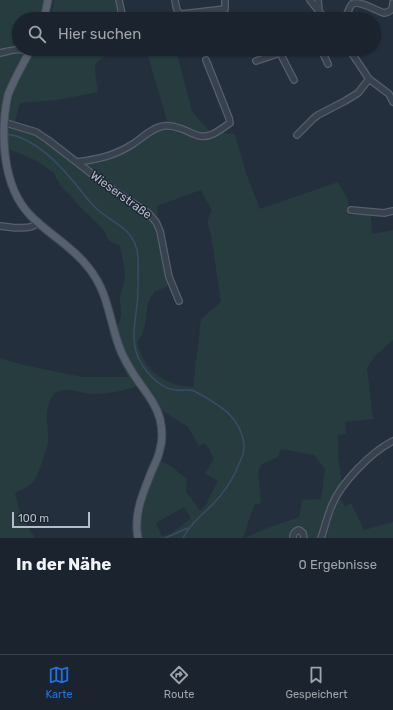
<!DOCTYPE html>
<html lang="de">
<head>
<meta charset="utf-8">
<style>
	body { margin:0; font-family:Rubik,sans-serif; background:#242b36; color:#f1f3f6 }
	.scale { position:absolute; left:12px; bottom:10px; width:78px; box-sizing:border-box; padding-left:4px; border:2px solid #b4bcc9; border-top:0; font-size:11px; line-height:14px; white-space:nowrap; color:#b4bcc9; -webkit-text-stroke:3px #1d2633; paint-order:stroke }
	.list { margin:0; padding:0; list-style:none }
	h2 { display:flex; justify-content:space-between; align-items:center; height:52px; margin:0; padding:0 16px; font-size:17px }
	h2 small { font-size:13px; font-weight:400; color:#a0a4aa }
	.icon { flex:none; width:22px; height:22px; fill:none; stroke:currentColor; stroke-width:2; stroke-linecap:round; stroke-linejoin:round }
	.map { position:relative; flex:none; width:393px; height:538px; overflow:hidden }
	.search { position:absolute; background:#1b232e; box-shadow:0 1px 3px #0004; left:12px; right:12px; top:12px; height:44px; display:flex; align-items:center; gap:10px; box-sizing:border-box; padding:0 14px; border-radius:22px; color:#a0a4aa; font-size:15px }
	.sheet { height:116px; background:#1b232e }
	nav { display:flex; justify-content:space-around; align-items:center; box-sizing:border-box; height:56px; border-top:1px solid #39404a; background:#1b232e; font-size:11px; color:#a0a4aa }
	nav a { display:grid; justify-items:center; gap:2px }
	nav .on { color:#1a73e8 }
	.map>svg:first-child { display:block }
	.green { fill:#263c3f; fill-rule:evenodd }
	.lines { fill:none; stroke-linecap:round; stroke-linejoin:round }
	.stream { stroke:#394c67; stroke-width:1.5 }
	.minor-casing { stroke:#565f6c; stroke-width:8 }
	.major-casing { stroke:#414a57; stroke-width:9 }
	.minor { stroke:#38414e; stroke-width:5.5 }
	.major { stroke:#56606e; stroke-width:7 }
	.labels { text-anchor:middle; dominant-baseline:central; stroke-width:3; stroke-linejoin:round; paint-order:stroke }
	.street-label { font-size:12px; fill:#b4bcc9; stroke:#1d2633 }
</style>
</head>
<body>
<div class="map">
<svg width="393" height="538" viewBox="0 0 393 538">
	<rect width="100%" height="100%" fill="#242f3e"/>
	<!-- green -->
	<path class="green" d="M0,0H45L41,19H19V47L0,52Z
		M54,0H116L120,19H49L52,12Z
		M34,49H128V50C119,53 97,55 95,67C95,71 97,87 98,92L57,100L20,103L15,122L45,135L58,144L78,160L102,156L116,150L135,138L167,121L146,49H176L192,111L210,132L235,134L246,173L260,209L338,182L348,200L349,215L371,214L372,234L393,230V340L375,356L367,368L373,419L345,422L346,434L338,435V457L342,482L336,491L345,507L351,503L364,530L393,522V538H244L270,527L299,517L302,500L321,499L325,469L314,455L281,449L278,457L262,464L258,471L261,503L254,505L243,538H142C136,508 149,487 160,461L171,466L187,479L186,491L200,511L207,504L208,500L218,481L205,474L214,458L205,443L199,446L188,427L158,408L131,365L123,350L116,327C125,316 119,308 120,296C121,290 124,284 125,278C125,268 122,256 120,246L109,241L103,229L79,206L72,197L60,185L54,173L37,161L7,148C7,126 9,104 17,83C22,71 29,60 34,49ZM201,190L212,211C206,220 207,225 211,234L221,302L201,319L193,387C186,386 178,386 172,383C151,375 143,362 137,342L142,335L145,325L148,303L154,292L166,287L172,281L161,226L158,218L157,206ZM184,507L191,518L171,534L162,536L156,523Z
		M16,52L22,53L24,56L5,98L0,123V55Z
		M109,333L112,334L138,386C124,391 107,394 93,394C82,394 69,387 59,391C55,392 52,396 51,399C43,415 49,426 48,442C47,449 38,477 33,482C30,486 20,490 15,493L21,516L35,538H0V358L10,361L19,364L82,377H128L118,357Z"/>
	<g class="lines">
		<!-- stream -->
		<path class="stream" d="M7,134C36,138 61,166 78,187C84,194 89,202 96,208C111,223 131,226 137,250C139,261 138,272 138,283C138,290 138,298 137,305C135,323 130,343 140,361C147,374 161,389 176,390C182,391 188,389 194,391C198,393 201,395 205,397C224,408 241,420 244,444C245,452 242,457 239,464C233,479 224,493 213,504C202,515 190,524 183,538
			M165,538L188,528"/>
		<defs>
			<path id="minor" d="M119,0L123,19
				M175,0C176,5 176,13 182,14L225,9V0
				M310,0L325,19
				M318,0L319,12
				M345,19C347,14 349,8 352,4C359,0 375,10 384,13C391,12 393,9 393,3
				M321,49L328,64
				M349,49L369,79L389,94L393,102
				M0,53C10,51 20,47 29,52
				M280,53L294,80
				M256,61L292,49
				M3,122L36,132L48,140L105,184L148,213L156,222L160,231L169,277L179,301
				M297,135L314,118L318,115L345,101L358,93L369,79
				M77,162C99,159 114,156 133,144C142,138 153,127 164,126C171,125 176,127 182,129C188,131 194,135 200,136C211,138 221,129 230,123L229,118L206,60
				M351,210L384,213L393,211
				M0,226C11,227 29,231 38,223
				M293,538C293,533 295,531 299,530L303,533L304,538
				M321,538C325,527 327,516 332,505C341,483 371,452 393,441"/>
			<path id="major" d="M44,19L48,0
				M31,49C23,64 14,79 8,95C0,132 2,186 30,215C48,234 72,246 88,267C106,289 108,311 116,337C119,348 124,359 131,370C140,386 155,400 160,419C162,428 163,439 160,449C159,455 156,462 153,468C144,491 133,513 138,538"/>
		</defs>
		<!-- minor casing -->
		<use href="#minor" class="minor-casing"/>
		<!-- major casing -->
		<use href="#major" class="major-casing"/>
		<!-- minor -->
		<use href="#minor" class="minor"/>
		<!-- major -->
		<use href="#major" class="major"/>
	</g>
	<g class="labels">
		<!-- street labels -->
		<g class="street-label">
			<text transform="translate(121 195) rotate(36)">Wieserstraße</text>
		</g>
	</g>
</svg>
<div class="scale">100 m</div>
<div class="search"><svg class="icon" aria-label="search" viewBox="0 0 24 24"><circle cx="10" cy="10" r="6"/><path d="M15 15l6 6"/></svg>Hier suchen</div>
</div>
<section class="sheet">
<h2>In der Nähe<small>0 Ergebnisse</small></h2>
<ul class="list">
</ul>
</section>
<nav>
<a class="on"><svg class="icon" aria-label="map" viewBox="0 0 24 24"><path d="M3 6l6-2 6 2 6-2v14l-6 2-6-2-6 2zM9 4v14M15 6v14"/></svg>Karte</a>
<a><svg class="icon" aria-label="directions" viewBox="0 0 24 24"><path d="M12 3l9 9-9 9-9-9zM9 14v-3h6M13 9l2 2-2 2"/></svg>Route</a>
<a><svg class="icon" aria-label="saved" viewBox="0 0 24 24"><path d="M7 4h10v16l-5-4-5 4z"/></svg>Gespeichert</a>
</nav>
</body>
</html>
